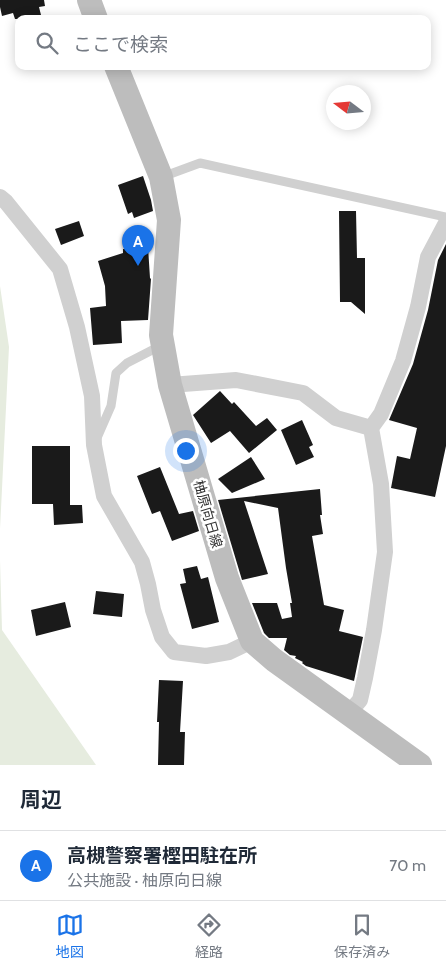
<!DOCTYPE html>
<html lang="ja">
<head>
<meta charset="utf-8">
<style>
	body { margin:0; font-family:Cabin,"Noto Sans JP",sans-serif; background:#f6f6f7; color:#1f2937 }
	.compass { position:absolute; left:326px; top:85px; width:45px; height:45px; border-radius:50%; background:#fff; box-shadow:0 2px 12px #0003; rotate:286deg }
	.you { position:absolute; left:185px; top:450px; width:18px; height:18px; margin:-12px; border:4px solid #fff; border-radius:50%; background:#1a73e8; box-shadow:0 0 0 8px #1a73e833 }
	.badge { display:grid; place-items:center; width:32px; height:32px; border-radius:50%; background:#1a73e8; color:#fff; font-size:16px; font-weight:700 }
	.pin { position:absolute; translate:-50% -41px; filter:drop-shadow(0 1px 2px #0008) }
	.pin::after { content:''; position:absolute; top:26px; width:18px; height:15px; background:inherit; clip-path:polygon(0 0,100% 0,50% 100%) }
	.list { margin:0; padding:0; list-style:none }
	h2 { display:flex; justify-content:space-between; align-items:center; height:65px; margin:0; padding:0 20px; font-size:21px }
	h2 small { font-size:16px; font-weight:400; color:#747a83 }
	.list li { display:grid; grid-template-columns:32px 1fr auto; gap:15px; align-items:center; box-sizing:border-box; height:70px; padding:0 20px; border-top:1px solid #e0e1e3 }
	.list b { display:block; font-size:19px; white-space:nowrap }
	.list p { margin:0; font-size:16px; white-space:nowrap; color:#747a83 }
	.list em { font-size:16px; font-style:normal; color:#747a83 }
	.icon { flex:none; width:28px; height:28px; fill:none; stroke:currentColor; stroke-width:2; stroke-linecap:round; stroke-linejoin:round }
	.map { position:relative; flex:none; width:446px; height:765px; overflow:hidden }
	.search { position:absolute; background:#fff; box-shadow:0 2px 12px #0003; left:15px; right:15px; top:15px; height:55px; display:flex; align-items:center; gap:12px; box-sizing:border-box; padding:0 18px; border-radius:10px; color:#747a83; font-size:19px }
	.sheet { height:135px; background:#fff }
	nav { display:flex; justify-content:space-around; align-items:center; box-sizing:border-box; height:70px; border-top:1px solid #e0e1e3; background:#fff; font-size:14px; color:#747a83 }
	nav a { display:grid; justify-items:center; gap:2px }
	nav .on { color:#1a73e8 }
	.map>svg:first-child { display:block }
	.green { fill:#e6ecdf }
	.building { fill:#1a1a1a }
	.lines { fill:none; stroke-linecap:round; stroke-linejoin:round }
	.lane { stroke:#d0d0d0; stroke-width:9 }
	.street { stroke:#d0d0d0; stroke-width:16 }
	.secondary { stroke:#bdbdbd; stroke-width:24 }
	.labels { text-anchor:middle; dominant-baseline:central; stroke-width:5; stroke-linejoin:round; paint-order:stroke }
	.street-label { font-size:14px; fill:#333; stroke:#fff }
</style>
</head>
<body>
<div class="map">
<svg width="446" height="765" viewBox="0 0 446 765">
	<rect width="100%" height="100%" fill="#fff"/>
	<!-- green -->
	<path class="green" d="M0,286L9,347L0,529Z
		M0,560L2,630L96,765H0Z"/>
	<!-- building -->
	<path class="building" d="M0,0H44L45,6L39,7L42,19H15L13,13L2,16L0,7Z
		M143,176L151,200L153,211L134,218L132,212L128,214L118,185Z
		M339,211H356L357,258H365V314L351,302H340Z
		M79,221L84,236L61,245L55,229Z
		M446,244V446L435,497L391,488L397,456L410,459L417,428L389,420L413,364L428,310L438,260Z
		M148,247L150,278L151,279L148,320L121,321L122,343L93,345L90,308L106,306L105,286L98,261L123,253V249Z
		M220,391L232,404L234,402L256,426L267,418L277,430L249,453L230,431L211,443L193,415Z
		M302,420L313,445L309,447L314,457L296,465L281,430Z
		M32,446H70V505H82L83,523L54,525L53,504H32Z
		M251,457L265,479L232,493L218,479Z
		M160,467L179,514L193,511L199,531L172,541L160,511L152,514L137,476Z
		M320,489L322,515H320L323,534L312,536L324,605L344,610L339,631L363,637L354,681L306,666L302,663L303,662L295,658L296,656L290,655L284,650L287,638H269L264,633L252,603H277L282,619L292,617L290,603H292L286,568L278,508L244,501L268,574L242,580L218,500Z
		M197,566L201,579L208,577L219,622L192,629L180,584L186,583L183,569Z
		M96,591L124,594L122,617L93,614Z
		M65,602L71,627L36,636L31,610Z
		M159,680L183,681L180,732H185L184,765H158L159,722H157Z"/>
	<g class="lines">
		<!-- lane -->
		<path class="lane" d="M162,177L200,163L446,217
			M97,438L111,406L116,373L127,363L162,345"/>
		<!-- street -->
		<path class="street" d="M0,197L6,202L60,269L77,327L92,396L94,445L104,496L142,562L148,584L153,610L162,637L174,652L206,656L229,652L252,641
			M170,385L236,380L303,393L336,418L371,428
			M349,713L360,700L365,678L374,630L385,552L381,484L371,428L381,414L403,361L418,307L428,257L446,223"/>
		<!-- secondary -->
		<path class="secondary" d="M89,0L96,19
			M116,66L161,177L169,220L161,335L170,385L227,578L252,641L274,660L420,765"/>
	</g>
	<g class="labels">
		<!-- street labels -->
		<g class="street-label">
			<text transform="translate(208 514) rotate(74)">柚原向日線</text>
		</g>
	</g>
</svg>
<svg class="compass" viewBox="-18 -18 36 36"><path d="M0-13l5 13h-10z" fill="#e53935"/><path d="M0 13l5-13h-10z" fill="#747a83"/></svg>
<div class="you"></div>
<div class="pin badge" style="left:138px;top:266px">A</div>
<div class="search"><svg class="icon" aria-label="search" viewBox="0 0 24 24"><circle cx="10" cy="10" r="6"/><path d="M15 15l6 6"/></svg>ここで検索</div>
</div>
<section class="sheet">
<h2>周辺<small></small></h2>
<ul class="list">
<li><span class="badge">A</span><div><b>高槻警察署樫田駐在所</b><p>公共施設 · 柚原向日線</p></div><em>70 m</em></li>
</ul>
</section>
<nav>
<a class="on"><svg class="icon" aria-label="map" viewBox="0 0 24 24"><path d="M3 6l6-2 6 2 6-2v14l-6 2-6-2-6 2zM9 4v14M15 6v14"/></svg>地図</a>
<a><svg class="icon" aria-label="directions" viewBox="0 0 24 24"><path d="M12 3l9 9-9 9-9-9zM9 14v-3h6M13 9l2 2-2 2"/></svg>経路</a>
<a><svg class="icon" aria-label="saved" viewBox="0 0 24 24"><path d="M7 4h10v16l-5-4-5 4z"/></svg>保存済み</a>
</nav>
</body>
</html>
